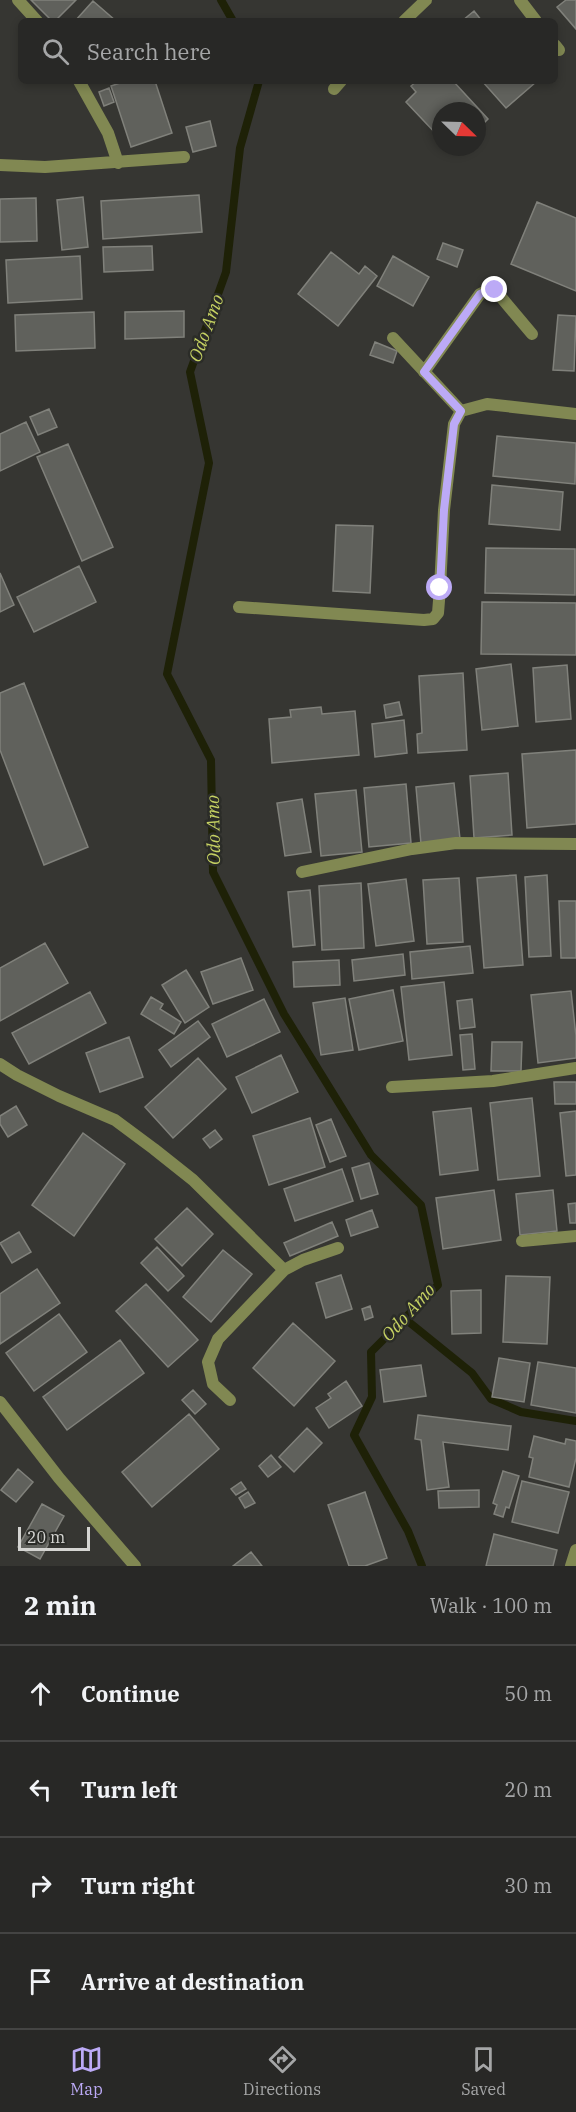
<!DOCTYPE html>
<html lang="en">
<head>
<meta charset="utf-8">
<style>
	body { margin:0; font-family:"IBM Plex Serif",serif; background:#30302e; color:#f1f3f6 }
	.compass { position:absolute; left:432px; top:102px; width:54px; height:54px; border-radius:50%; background:#282826; box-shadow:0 3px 9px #0003; rotate:113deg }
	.scale { position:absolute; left:18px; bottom:15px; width:72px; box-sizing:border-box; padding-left:6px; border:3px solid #d5d5d2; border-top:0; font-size:16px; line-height:21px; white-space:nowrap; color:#d5d5d2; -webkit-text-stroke:4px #2b2c28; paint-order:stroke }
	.stop { position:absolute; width:18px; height:18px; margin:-14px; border:4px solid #bcaaf6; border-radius:50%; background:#fff }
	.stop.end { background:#bcaaf6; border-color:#fff; box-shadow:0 2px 6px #0008 }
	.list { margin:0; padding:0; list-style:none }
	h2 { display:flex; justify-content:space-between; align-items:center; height:78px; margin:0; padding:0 24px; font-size:26px }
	h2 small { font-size:20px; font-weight:400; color:#a5a6a7 }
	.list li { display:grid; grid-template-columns:39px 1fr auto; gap:18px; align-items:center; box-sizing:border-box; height:96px; padding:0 24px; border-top:2px solid #444443 }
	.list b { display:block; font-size:22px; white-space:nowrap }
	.list em { font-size:20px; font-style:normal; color:#a5a6a7 }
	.icon { flex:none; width:33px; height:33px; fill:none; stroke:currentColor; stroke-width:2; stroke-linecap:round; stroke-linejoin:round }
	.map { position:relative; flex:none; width:576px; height:1566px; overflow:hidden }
	.search { position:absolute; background:#282826; box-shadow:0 3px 9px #0003; left:18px; right:18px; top:18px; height:66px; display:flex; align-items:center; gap:15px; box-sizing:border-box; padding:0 21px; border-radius:9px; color:#a5a6a7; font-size:22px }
	.sheet { height:462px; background:#282826 }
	nav { display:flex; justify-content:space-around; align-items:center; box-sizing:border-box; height:84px; border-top:2px solid #444443; background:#282826; font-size:16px; color:#a5a6a7 }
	nav a { display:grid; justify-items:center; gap:3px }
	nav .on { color:#bcaaf6 }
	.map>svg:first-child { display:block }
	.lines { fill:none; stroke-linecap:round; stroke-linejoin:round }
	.stream { stroke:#1e2107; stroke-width:8 }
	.building { fill:#60615c; stroke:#80817b; stroke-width:1.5 }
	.lane { stroke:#818852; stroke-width:12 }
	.street { stroke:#818852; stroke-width:12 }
	.route { stroke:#bcaaf6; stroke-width:8 }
	.labels { text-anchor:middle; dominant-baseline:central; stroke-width:5; stroke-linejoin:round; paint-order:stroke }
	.water-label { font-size:18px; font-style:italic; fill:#c5d162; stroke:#2b2c28 }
</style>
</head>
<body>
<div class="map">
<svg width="576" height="1566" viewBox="0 0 576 1566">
	<rect width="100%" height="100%" fill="#363632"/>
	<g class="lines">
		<!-- stream -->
		<path class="stream" d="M221,0L233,21
			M259,81L240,148L226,272L190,372L209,463L167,674L211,760L213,872L284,1014L371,1155L421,1205L438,1285L371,1352L372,1397L354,1435L408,1531L422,1566
			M404,1318L472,1373L491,1399L521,1412L576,1421"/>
	</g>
	<!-- building -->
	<path class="building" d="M31,0H76L55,21H52Z
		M566,0H576V29L557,7Z
		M93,1L116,21H75Z
		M474,11L482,21H462Z
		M126,81H155L172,133L131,147L111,86Z
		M417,81H453L488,119L477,130V111H441V135L439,137L406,102L416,92L411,86Z
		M482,81H535L536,82L506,108Z
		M109,88L114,102L104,106L99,92Z
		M210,121L216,146L193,152L186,127Z
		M199,195L202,232L103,239L101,201Z
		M83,197L88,247L62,250L57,200Z
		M36,198L37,241L0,242V199Z
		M537,202L576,218V291L511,264Z
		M443,243L463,250L457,267L437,259Z
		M152,246L153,270L104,272L103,247Z
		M331,252L359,274L365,266L377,276L338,326L298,294Z
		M80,256L82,299L8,303L6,260Z
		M393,256L429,277L413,306L377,286Z
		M184,311V337L125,339V312Z
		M94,312L95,348L16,351L15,315Z
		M558,315L576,316L574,371L553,370Z
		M375,342L397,351L393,363L370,355Z
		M49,409L57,427L38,435L30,417Z
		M26,422L40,452L0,471V434Z
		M497,436L576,443L575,484L493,476Z
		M68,444L113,547L82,561L37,457Z
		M492,485L563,492L560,530L489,524Z
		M336,525L373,526L370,593L333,591Z
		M486,548L575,549V595L485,593Z
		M79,566L96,602L34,632L17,597Z
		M0,573L14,605L0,612Z
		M482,602L576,603V655L481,654Z
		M511,664L518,726L482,730L476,669Z
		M567,665L571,719L536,722L533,668Z
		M463,673L467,750L418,753L417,734L422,733L419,676Z
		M24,683L88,847L44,865L0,750V693Z
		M399,702L402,715L386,718L384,705Z
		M321,707L322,714L355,711L359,755L272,763L269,719L291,717L290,710Z
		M404,720L407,753L375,757L372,724Z
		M576,750V824L527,828L522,754Z
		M508,773L512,835L474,838L470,776Z
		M454,783L460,839L421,844L416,787Z
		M406,784L411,843L369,847L364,788Z
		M356,790L362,852L321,856L315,794Z
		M302,799L311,852L285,856L277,803Z
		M516,875L523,965L484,968L477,878Z
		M547,875L551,956L529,957L525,877Z
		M459,878L463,942L427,944L423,880Z
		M406,879L414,941L376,946L368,884Z
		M361,883L364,948L322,950L319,886Z
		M310,890L315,945L293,947L288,892Z
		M559,901H576V958H561Z
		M45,943L68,983L0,1021V968Z
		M470,946L473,973L412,979L410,952Z
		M403,954L405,975L354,981L352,960Z
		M241,958L253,990L213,1004L201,972Z
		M339,960L340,985L294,987L293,962Z
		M186,970L209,1007L185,1023L162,985Z
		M444,982L452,1055L409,1060L401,987Z
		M393,990L403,1041L359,1050L349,999Z
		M571,991L576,1036V1058L538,1063L531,995Z
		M90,992L106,1023L29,1064L12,1033Z
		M151,997L163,1004L160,1009L181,1022L174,1034L141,1014Z
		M345,998L353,1050L321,1055L313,1003Z
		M264,999L280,1032L227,1057L212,1024Z
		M472,999L475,1027L460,1029L457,1001Z
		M198,1021L210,1037L171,1067L159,1050Z
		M472,1034L475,1069L463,1070L460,1035Z
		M129,1037L143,1077L100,1092L86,1053Z
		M492,1042H522L521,1071H491Z
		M281,1055L298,1092L252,1113L236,1077Z
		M198,1058L226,1089L173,1138L145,1107Z
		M554,1082H576V1104H555Z
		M532,1098L540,1176L498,1180L490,1103Z
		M16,1106L27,1125L8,1137L0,1124V1116Z
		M471,1108L478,1170L440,1175L433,1112Z
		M576,1111V1175L566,1176L560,1113Z
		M310,1118L325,1167L269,1185L253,1136Z
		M331,1119L346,1156L330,1162L316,1125Z
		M215,1130L222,1139L210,1148L203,1139Z
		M83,1133L125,1164L74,1236L32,1205Z
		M369,1163L378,1194L361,1199L352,1168Z
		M342,1169L353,1201L295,1221L284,1189Z
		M494,1190L501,1240L443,1249L436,1198Z
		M553,1190L557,1231L520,1235L516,1194Z
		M576,1203V1223H570L568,1204Z
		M187,1208L213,1234L182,1266L155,1239Z
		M372,1210L378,1227L351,1236L346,1220Z
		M332,1222L338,1236L290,1256L284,1243Z
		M19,1232L31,1252L12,1263L0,1243Z
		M157,1247L184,1276L168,1291L141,1263Z
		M223,1250L252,1274L211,1322L183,1297Z
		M37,1269L60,1303L0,1344V1294Z
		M341,1275L352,1309L326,1318L316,1283Z
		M506,1276L550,1277L547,1344L503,1342Z
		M146,1284L198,1340L168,1367L116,1311Z
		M481,1290V1333L452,1334L451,1291Z
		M370,1306L373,1317L365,1320L362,1309Z
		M59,1314L87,1352L34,1391L6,1353Z
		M293,1323L335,1361L294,1406L253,1368Z
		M120,1340L144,1373L67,1430L43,1397Z
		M499,1358L530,1363L524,1402L492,1397Z
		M538,1362L576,1368V1413L531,1405Z
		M421,1365L426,1396L384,1402L380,1370Z
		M346,1381L362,1406L329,1428L316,1408L331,1398L328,1394Z
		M193,1390L206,1404L195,1414L182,1400Z
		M189,1414L219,1449L152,1507L122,1472Z
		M418,1415L511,1426L508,1450L443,1442L449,1487L427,1490L421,1440L415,1439Z
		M307,1428L322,1443L294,1472L279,1457Z
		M534,1436L565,1444L566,1439L576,1441V1458L569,1487L529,1477L533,1458L529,1457Z
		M271,1455L281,1467L268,1477L259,1466Z
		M18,1469L33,1482L16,1502L1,1490Z
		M503,1471L519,1476L509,1508L506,1507L503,1517L494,1514L497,1505L493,1503Z
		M522,1481L569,1492L558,1533L512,1522Z
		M241,1482L246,1489L236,1495L231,1489Z
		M479,1490V1507L439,1508L438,1491Z
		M248,1492L255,1503L245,1508L239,1498Z
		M365,1492L387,1558L365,1566H349L328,1505Z
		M42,1504L64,1516L40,1559L18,1547Z
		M494,1534L557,1550L553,1566H486Z
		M251,1552L262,1566H233Z"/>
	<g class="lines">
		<!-- lane -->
		<path class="lane" d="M393,338L461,411
			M424,372L480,294L488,290H495L532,334"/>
		<!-- street -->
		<path class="street" d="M18,0L37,21
			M520,0L536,21
			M404,21L426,0
			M555,45L559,50
			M79,81L108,133L118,163
			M334,89L341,81
			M0,165L45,167L184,157
			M239,607L424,620L433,619L438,613L440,588L444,510L454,424L461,411L487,404L576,414
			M302,872L412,849L456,843L576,844
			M0,1064L17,1075L59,1096L115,1120L154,1149L193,1180L284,1270
			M392,1087L493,1081L576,1068
			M522,1241L576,1236
			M230,1400L213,1384L208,1362L218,1339L284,1270L303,1260L338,1248
			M0,1402L59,1478L135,1566
			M571,1566L576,1550"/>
	</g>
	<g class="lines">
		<!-- route -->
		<path class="route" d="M440,588L444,510L454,424L461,411L424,372L480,294L488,290H495"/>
	</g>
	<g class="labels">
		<!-- water labels -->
		<g class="water-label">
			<text transform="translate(206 328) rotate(-70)">Odo Amo</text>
			<text transform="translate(213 830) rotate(-91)">Odo Amo</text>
			<text transform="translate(408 1312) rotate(-48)">Odo Amo</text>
		</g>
	</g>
</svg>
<svg class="compass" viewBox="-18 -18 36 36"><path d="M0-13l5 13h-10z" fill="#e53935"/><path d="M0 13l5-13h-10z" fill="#a5a6a7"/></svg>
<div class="scale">20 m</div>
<div class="stop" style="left:440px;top:588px"></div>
<div class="stop end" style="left:495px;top:290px"></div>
<div class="search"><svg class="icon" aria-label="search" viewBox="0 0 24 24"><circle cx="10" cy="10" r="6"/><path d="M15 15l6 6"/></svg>Search here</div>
</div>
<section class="sheet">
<h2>2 min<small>Walk · 100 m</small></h2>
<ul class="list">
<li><svg class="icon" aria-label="ahead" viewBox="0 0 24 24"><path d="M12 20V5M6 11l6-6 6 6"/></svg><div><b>Continue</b></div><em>50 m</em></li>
<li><svg class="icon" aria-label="left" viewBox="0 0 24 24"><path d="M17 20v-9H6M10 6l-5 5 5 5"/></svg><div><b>Turn left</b></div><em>20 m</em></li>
<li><svg class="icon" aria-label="right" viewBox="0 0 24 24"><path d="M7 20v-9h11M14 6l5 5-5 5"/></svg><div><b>Turn right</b></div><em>30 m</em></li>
<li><svg class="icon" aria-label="arrive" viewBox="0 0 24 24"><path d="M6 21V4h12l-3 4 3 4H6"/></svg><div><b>Arrive at destination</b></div></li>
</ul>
</section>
<nav>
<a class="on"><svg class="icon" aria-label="map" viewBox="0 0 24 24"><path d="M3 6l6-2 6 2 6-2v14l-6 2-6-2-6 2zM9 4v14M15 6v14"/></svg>Map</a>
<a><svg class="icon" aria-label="directions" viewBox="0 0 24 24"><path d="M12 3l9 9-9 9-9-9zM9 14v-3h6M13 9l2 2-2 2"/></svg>Directions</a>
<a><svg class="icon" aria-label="saved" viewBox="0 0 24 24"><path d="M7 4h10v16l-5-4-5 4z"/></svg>Saved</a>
</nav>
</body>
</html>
